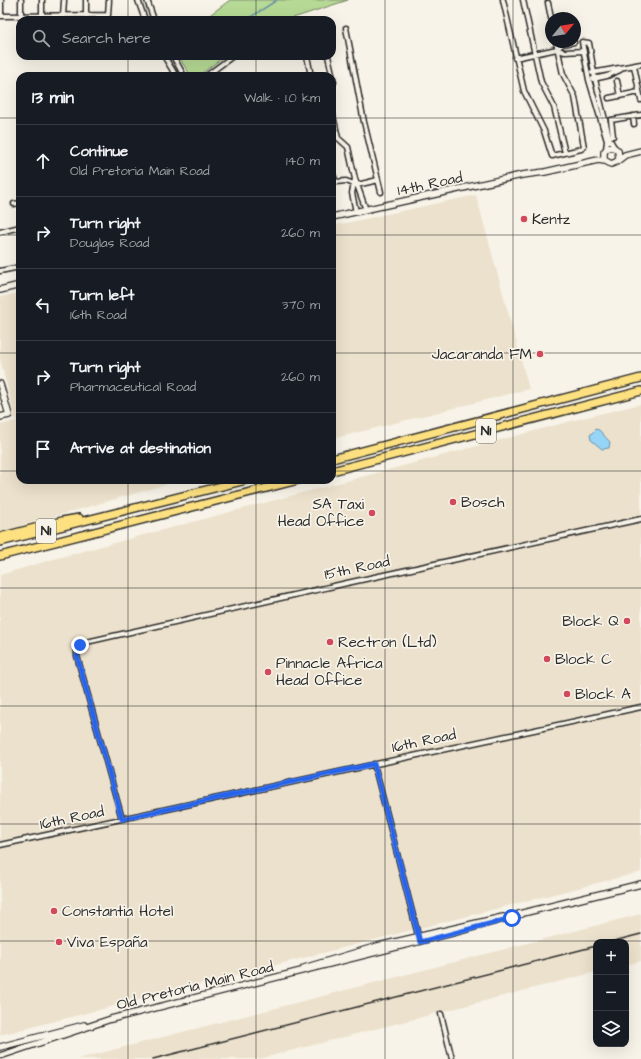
<!DOCTYPE html>
<html lang="en">
<head>
<meta charset="utf-8">
<style>
	body { margin:0; font-family:"Architects Daughter",sans-serif; background:#20242c; color:#f1f3f6 }
	.controls { position:absolute; right:12px; bottom:12px; display:grid; overflow:hidden; border-radius:8px; box-shadow:0 4px 16px #0002 }
	.controls button { width:36px; height:36px; display:grid; place-items:center; padding:0; border:0; border-bottom:1px solid #363941; background:#171b24; color:#f1f3f6; font:20px sans-serif }
	.compass { position:absolute; left:545px; top:12px; width:36px; height:36px; border-radius:50%; background:#171b24; box-shadow:0 4px 16px #0002; rotate:60deg }
	.stop { position:absolute; width:12px; height:12px; margin:-9px; border:3px solid #2563eb; border-radius:50%; background:#fff }
	.stop.end { background:#2563eb; border-color:#fff; box-shadow:0 1px 4px #0008 }
	.list { margin:0; padding:0; list-style:none }
	h2 { display:flex; justify-content:space-between; align-items:center; height:52px; margin:0; padding:0 16px; font-size:17px }
	h2 small { font-size:13px; font-weight:400; color:#9ea1a6 }
	.list li { display:grid; grid-template-columns:26px 1fr auto; gap:12px; align-items:center; box-sizing:border-box; height:72px; padding:0 16px; border-top:1px solid #363941 }
	.list b { display:block; font-size:15px; white-space:nowrap }
	.list p { margin:0; font-size:13px; white-space:nowrap; color:#9ea1a6 }
	.list em { font-size:13px; font-style:normal; color:#9ea1a6 }
	.icon { flex:none; width:22px; height:22px; fill:none; stroke:currentColor; stroke-width:2; stroke-linecap:round; stroke-linejoin:round }
	.map { position:relative; flex:none; width:641px; height:1059px; overflow:hidden }
	.search { position:absolute; background:#171b24; box-shadow:0 4px 16px #0002; left:16px; top:16px; width:320px; height:44px; display:flex; align-items:center; gap:10px; box-sizing:border-box; padding:0 14px; border-radius:12px; color:#9ea1a6; font-size:15px }
	.panel { position:absolute; background:#171b24; box-shadow:0 4px 16px #0002; left:16px; top:72px; width:320px; height:412px; border-radius:12px }
	.map>svg:first-child { display:block }
	.built { fill:#ece1cc }
	.green { fill:#b6da95; stroke:#708260 }
	.water { fill:#96d5f7; stroke:#6b91a5 }
	.lines { fill:none; stroke-linecap:round; stroke-linejoin:round }
	.stream { stroke:#6b91a5; stroke-width:1.5 }
	.street-casing { stroke:#2b2b2b; stroke-width:7 }
	.secondary-casing { stroke:#2b2b2b; stroke-width:8 }
	.highway-casing { stroke:#2b2b2b; stroke-width:10 }
	.street { stroke:#f7f3e8; stroke-width:4 }
	.secondary { stroke:#f7f3e8; stroke-width:5.5 }
	.highway { stroke:#fde080; stroke-width:7 }
	.rail { stroke:#2b2b2b; stroke-width:1.5 }
	.route { stroke:#2563eb; stroke-width:5 }
	.grid { fill:none; stroke:#2b2b2b; stroke-width:1; stroke-opacity:0.55 }
	.poi-dot { fill:#d1495b; stroke:#f7f3e8; stroke-width:1.5 }
	.labels { text-anchor:middle; dominant-baseline:central; stroke-width:3.5; stroke-linejoin:round; paint-order:stroke }
	.shield { fill:#f7f3e8; stroke:#686764; stroke-width:1 }
	.shield-label { font-size:14px; font-weight:bold; fill:#2b2b2b }
	.street-label { font-size:15px; fill:#2b2b2b; stroke:#f7f3e8 }
	.poi-label { font-size:15px; fill:#2b2b2b; stroke:#f7f3e8; text-anchor:start }
</style>
</head>
<body>
<div class="map">
<svg width="641" height="1059" viewBox="0 0 641 1059">
	<rect width="100%" height="100%" fill="#f7f3e8"/>
	<filter id="ink" filterUnits="userSpaceOnUse"><feTurbulence type="fractalNoise" baseFrequency=".025" numOctaves="2"/><feDisplacementMap in="SourceGraphic" scale="8" xChannelSelector="R" yChannelSelector="G"/><feConvolveMatrix kernelMatrix="1 2 1 2 8 2 1 2 1" color-interpolation-filters="sRGB"/></filter>
	<g filter="url(#ink)">
		<!-- built -->
		<path class="built" d="M476,195L529,389L332,439V226Z
			M20,293V480H182L0,532V425L16,421L0,359V297Z
			M641,404V872L0,1035V575L50,560L579,419Z
			M641,914V961L626,965V942H596V972L259,1059H78Z"/>
		<!-- green -->
		<path class="green" d="M230,0H348L287,20H203Z
			M178,56H225L198,76H191Z"/>
		<!-- water -->
		<path class="water" d="M596,429L599,430L610,442L609,448L602,449L591,440L590,435Z"/>
		<g class="lines">
			<!-- stream -->
			<path class="stream" d="M246,20L277,0"/>
			<defs>
				<path id="street" d="M1,0V16L108,15L109,0
					M21,0V16
					M42,0V16
					M138,0L145,20
					M147,0L154,20
					M503,0L524,91L544,131L552,156L581,149L584,147L575,97L563,74L556,42
					M523,0L541,82L554,107L565,153
					M548,3L551,18
					M86,16V0
					M63,17L64,0
					M346,28L364,122L381,192
					M574,42L562,44L557,49L564,52L584,51
					M164,56L176,76
					M173,56L184,76
					M307,56L311,76
					M328,56L334,82L332,86
					M515,58L557,49
					M634,66L641,100
					M592,73L641,64
					M206,76L233,56
					M593,79L607,76L620,70
					M617,81L620,96
					M609,98L639,92
					M332,111L338,138L348,147L355,179L366,210
					M633,116L634,124
					M613,136L611,120L641,115
					M606,149L607,141L589,80L582,42L589,43L595,79L610,140L614,147
					M332,172L336,182L346,181L354,184
					M355,179L352,193L356,212
					M357,185L378,180
					M14,204L20,203
					M0,232L20,227
					M0,271L20,267
					M374,764L419,939
					M122,819L77,656V649L82,643L347,583L641,519
					M0,845L641,707
					M441,1014L452,1059"/>
				<path id="secondary" d="M619,158L618,151C614,146 608,146 604,152V160L611,164L616,162L625,155L641,151
					M332,217L522,175L545,172L598,160L605,161
					M0,290L20,285
					M0,384L9,415L0,417
					M519,914L641,884
					M304,968L378,946L503,917
					M0,1047L84,1025
					M0,1056L111,1019L456,932L522,914"/>
				<path id="highway" d="M332,459L641,378
					M332,471L641,391
					M0,537L62,521L79,518
					M0,542L246,480
					M0,556L298,480"/>
			</defs>
			<!-- street casing -->
			<use href="#street" class="street-casing"/>
			<!-- secondary casing -->
			<use href="#secondary" class="secondary-casing"/>
			<!-- highway casing -->
			<use href="#highway" class="highway-casing"/>
			<!-- street -->
			<use href="#street" class="street"/>
			<!-- secondary -->
			<use href="#secondary" class="secondary"/>
			<!-- highway -->
			<use href="#highway" class="highway"/>
			<!-- rail -->
			<path class="rail" d="M610,942L641,934
				M153,1059L596,946"/>
		</g>
	</g>
	<g class="lines" filter="url(#ink)">
		<!-- route -->
		<path class="route" d="M80,645L77,656L122,819L374,764L420,942L512,918"/>
	</g>
	<!-- grid -->
	<path class="grid" d="M128,0V20M256,0V20M385,0V1059M513,0V1059M128,56V76M256,56V76M0,118H20M332,118H641M0,235H20M332,235H641M0,353H20M332,353H641M0,471H20M332,471H641M128,480V1059M256,480V1059M0,588H641M0,706H641M0,824H641M0,941H641"/>
	<!-- markers -->
	<g class="poi-dot">
		<circle cx="524" cy="219" r="4"/>
		<circle cx="540" cy="354" r="4"/>
		<circle cx="453" cy="502" r="4"/>
		<circle cx="372" cy="513" r="4"/>
		<circle cx="627" cy="621" r="4"/>
		<circle cx="330" cy="642" r="4"/>
		<circle cx="547" cy="659" r="4"/>
		<circle cx="268" cy="672" r="4"/>
		<circle cx="567" cy="694" r="4"/>
		<circle cx="54" cy="911" r="4"/>
		<circle cx="59" cy="942" r="4"/>
	</g>
	<g class="labels">
		<!-- shield labels -->
		<g class="shield">
			<rect x="476" y="419" width="20" height="24" rx="3"/>
			<rect x="36" y="519" width="20" height="24" rx="3"/>
		</g>
		<g class="shield-label">
			<text x="486" y="431">N1</text>
			<text x="46" y="531">N1</text>
		</g>
		<!-- street labels -->
		<g class="street-label">
			<text transform="translate(430 184) rotate(-12)">14th Road</text>
			<text transform="translate(357 568) rotate(-12)">15th Road</text>
			<text transform="translate(424 741) rotate(-12)">16th Road</text>
			<text transform="translate(72 818) rotate(-12)">16th Road</text>
			<text transform="translate(195 986) rotate(-14)">Old Pretoria Main Road</text>
		</g>
		<!-- poi labels -->
		<g class="poi-label">
			<text x="532" y="219">Kentz</text>
			<text x="532" y="354" text-anchor="end">Jacaranda FM</text>
			<text x="461" y="502">Bosch</text>
			<text x="364" y="504" text-anchor="end">SA Taxi<tspan x="364" dy="17">Head Office</tspan></text>
			<text x="619" y="621" text-anchor="end">Block Q</text>
			<text x="338" y="642">Rectron (Ltd)</text>
			<text x="555" y="659">Block C</text>
			<text x="276" y="663">Pinnacle Africa<tspan x="276" dy="17">Head Office</tspan></text>
			<text x="575" y="694">Block A</text>
			<text x="62" y="911">Constantia Hotel</text>
			<text x="67" y="942">Viva España</text>
		</g>
	</g>
</svg>
<div class="controls">
<button>+</button>
<button>−</button>
<button><svg class="icon" aria-label="layers" viewBox="0 0 24 24"><path d="M12 4l9 5-9 5-9-5zM3 14l9 5 9-5"/></svg></button>
</div>
<svg class="compass" viewBox="-18 -18 36 36"><path d="M0-13l5 13h-10z" fill="#e53935"/><path d="M0 13l5-13h-10z" fill="#9ea1a6"/></svg>
<div class="stop" style="left:512px;top:918px"></div>
<div class="stop end" style="left:80px;top:645px"></div>
<div class="search"><svg class="icon" aria-label="search" viewBox="0 0 24 24"><circle cx="10" cy="10" r="6"/><path d="M15 15l6 6"/></svg>Search here</div>
<section class="panel">
<h2>13 min<small>Walk · 1.0 km</small></h2>
<ul class="list">
<li><svg class="icon" aria-label="ahead" viewBox="0 0 24 24"><path d="M12 20V5M6 11l6-6 6 6"/></svg><div><b>Continue</b><p>Old Pretoria Main Road</p></div><em>140 m</em></li>
<li><svg class="icon" aria-label="right" viewBox="0 0 24 24"><path d="M7 20v-9h11M14 6l5 5-5 5"/></svg><div><b>Turn right</b><p>Douglas Road</p></div><em>260 m</em></li>
<li><svg class="icon" aria-label="left" viewBox="0 0 24 24"><path d="M17 20v-9H6M10 6l-5 5 5 5"/></svg><div><b>Turn left</b><p>16th Road</p></div><em>370 m</em></li>
<li><svg class="icon" aria-label="right" viewBox="0 0 24 24"><path d="M7 20v-9h11M14 6l5 5-5 5"/></svg><div><b>Turn right</b><p>Pharmaceutical Road</p></div><em>260 m</em></li>
<li><svg class="icon" aria-label="arrive" viewBox="0 0 24 24"><path d="M6 21V4h12l-3 4 3 4H6"/></svg><div><b>Arrive at destination</b></div></li>
</ul>
</section>
</div>
</body>
</html>
